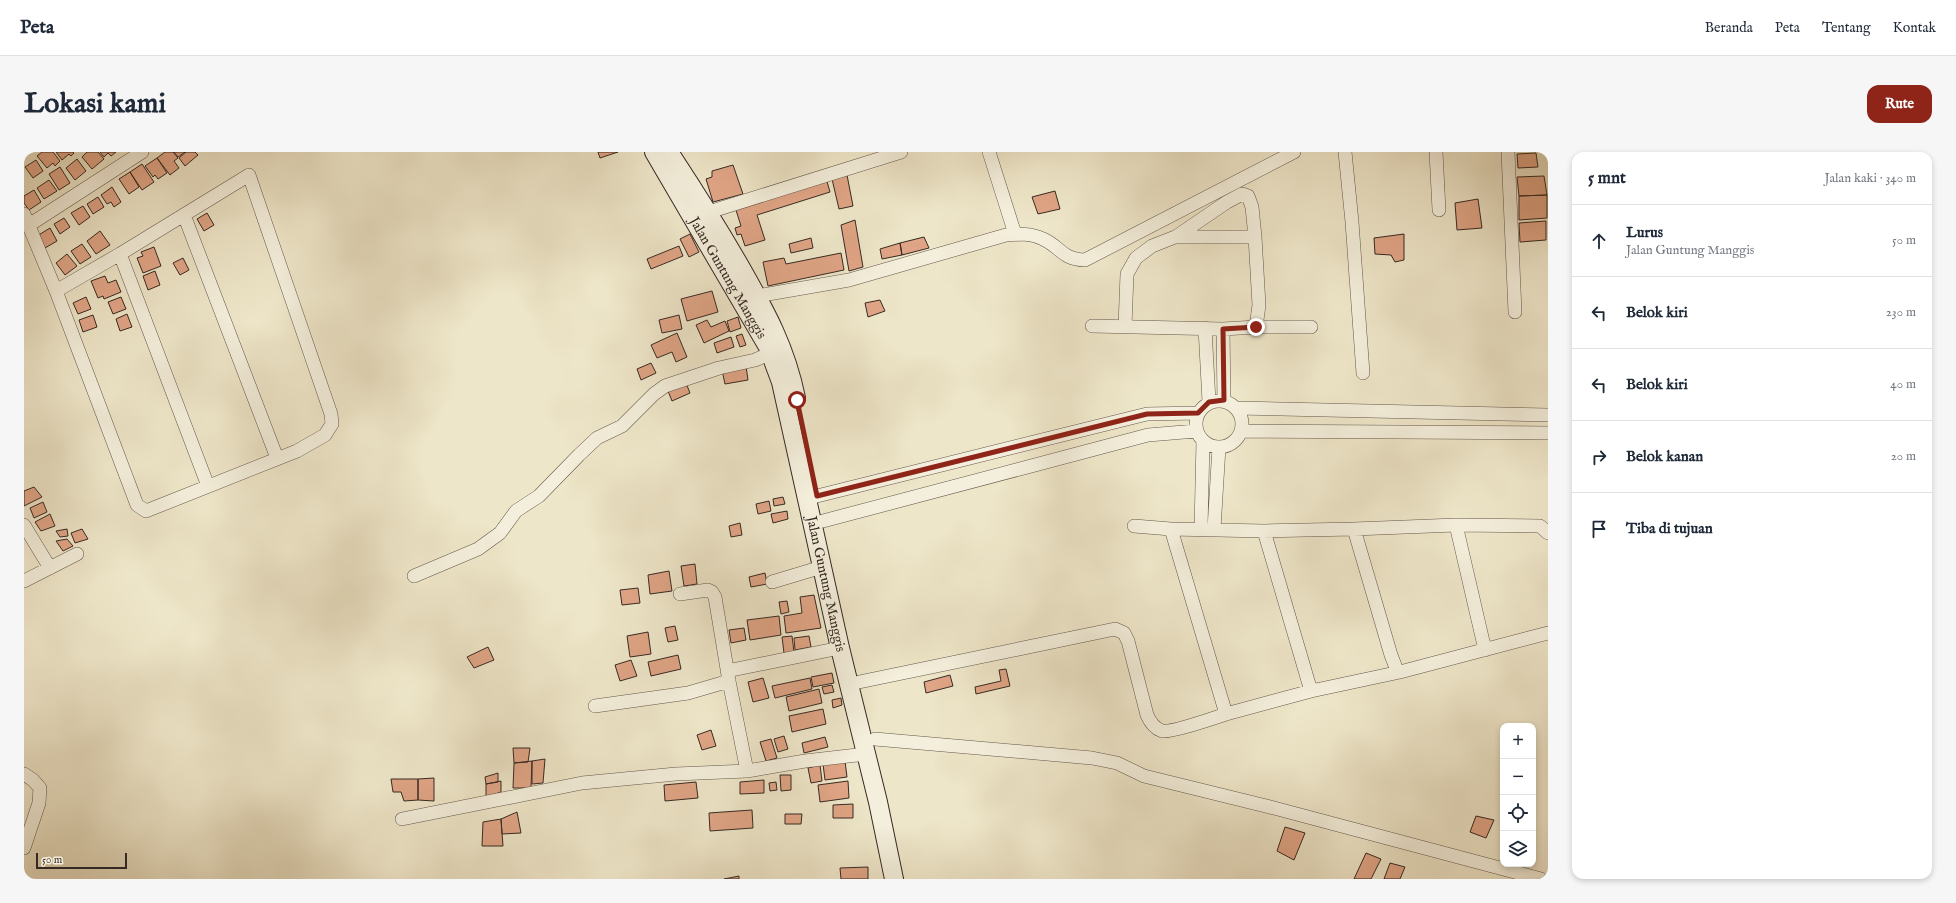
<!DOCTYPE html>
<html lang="id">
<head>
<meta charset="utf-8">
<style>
	body { margin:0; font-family:"IM FELL English",serif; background:#f6f6f7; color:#1f2937 }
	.controls { position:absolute; right:12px; bottom:12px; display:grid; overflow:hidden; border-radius:8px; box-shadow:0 2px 6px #0003 }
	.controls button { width:36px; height:36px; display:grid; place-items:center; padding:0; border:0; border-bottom:1px solid #e0e1e3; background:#fff; color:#1f2937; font:20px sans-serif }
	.scale { position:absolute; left:12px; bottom:10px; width:91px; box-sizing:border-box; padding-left:4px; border:2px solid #362923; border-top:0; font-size:11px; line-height:14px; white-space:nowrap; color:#362923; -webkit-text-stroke:3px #f4efdc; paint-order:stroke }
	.stop { position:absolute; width:12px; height:12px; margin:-9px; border:3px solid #8f2418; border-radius:50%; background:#fff }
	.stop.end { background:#8f2418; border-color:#fff; box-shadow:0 1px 4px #0008 }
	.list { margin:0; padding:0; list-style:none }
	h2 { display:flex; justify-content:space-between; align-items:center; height:52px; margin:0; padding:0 16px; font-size:17px }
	h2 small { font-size:13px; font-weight:400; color:#747a83 }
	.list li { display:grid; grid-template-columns:26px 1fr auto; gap:12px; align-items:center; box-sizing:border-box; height:72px; padding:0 16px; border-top:1px solid #e0e1e3 }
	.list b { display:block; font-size:15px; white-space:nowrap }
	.list p { margin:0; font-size:13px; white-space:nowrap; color:#747a83 }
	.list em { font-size:13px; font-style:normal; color:#747a83 }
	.icon { flex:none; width:22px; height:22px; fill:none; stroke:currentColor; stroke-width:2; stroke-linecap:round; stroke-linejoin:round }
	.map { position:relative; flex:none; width:1524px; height:727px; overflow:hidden; border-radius:12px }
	header { display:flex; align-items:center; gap:24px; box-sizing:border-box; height:56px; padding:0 20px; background:#fff; border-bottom:1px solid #e0e1e3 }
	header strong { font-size:19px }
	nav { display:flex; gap:22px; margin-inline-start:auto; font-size:14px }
	.intro { display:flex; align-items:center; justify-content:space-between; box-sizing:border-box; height:96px; padding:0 24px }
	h1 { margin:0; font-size:28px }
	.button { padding:10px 18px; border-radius:12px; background:#8f2418; color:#fff; font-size:14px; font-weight:700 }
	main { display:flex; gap:24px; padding:0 24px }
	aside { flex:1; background:#fff; border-radius:12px; box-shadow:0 2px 6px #0003 }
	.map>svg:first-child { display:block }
	.building { fill:#e0a586; stroke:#362923 }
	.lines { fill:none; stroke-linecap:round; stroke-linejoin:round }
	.street-casing { stroke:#64584c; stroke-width:14 }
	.secondary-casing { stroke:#362923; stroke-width:20 }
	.street { stroke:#f4efdc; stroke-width:13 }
	.secondary { stroke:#f4efdc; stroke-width:18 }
	.route { stroke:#8f2418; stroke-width:5 }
	.labels { text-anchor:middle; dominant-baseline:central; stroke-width:4; stroke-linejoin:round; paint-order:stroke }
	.street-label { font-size:14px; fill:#362923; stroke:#f4efdc }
</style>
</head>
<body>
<header>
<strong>Peta</strong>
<nav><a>Beranda</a><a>Peta</a><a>Tentang</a><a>Kontak</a></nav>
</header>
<div class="intro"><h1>Lokasi kami</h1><a class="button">Rute</a></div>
<main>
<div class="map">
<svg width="1524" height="727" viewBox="0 0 1524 727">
	<rect width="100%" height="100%" fill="#eee6c9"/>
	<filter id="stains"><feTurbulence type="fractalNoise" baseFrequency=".005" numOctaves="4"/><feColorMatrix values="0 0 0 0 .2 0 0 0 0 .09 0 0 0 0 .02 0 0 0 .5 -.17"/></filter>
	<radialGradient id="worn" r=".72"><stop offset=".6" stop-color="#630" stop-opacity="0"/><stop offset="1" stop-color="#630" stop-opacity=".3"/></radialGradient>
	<!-- building -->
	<path class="building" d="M18,0H29L36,9L31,14L29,11L23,16L13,4Z
		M32,0H49L50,1L47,4L45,2L38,8Z
		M63,0H74L80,7L68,17L58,5Z
		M76,0H92L87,4L84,1L80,5Z
		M141,0H149L154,6L150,9L155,16L146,23L133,6Z
		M150,0H161L154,5Z
		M162,0H171L174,3L161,14L155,6Z
		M574,0H594L576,6Z
		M1512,1L1514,15L1494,16L1493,2Z
		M133,6L143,21L134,27L131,23L129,25L121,14Z
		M53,7L62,19L51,28L42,16Z
		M12,8L19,19L9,26L1,15Z
		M118,12L130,30L118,38L106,20Z
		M709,13L719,42L689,50L682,27L688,25V19Z
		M36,15L46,31L35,38L25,22Z
		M106,20L115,35L105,42L95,27Z
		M823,23L829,54L815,57L808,27Z
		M1520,24L1523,43L1495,44L1493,25Z
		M802,26L806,40L733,63L741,88L721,94L717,82L713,83L711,76L717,74L711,55Z
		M25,28L33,39L20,47L13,36Z
		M88,35L97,50L90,55L87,50L83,52L77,43Z
		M10,38L17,50L5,58L0,51V44Z
		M1031,39L1036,57L1014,62L1008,45Z
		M1523,43V66L1495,68V44Z
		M74,45L80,55L69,62L63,52Z
		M1454,47L1458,76L1433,78L1431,51Z
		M59,54L66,65L55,73L47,61Z
		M183,61L190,73L180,79L173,67Z
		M40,66L46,75L36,82L30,72Z
		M831,68L839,115L825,119L817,73Z
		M1522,69V88L1496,90L1495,71Z
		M26,76L33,89L21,96L13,84Z
		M76,79L86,93L72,102L63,89Z
		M666,82L675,100L665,105L656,87Z
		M1380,82V108L1371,110L1367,103L1351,102L1350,86Z
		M900,85L905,96L878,103L876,91Z
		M787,86L789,96L767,101L765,92Z
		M876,91L878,103L858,107L856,97Z
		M58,92L67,105L56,112L47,99Z
		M655,94L659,104L627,117L623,107Z
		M130,95L137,114L119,121L113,106L119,104L117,100Z
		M817,101L820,118L744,134L739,110L760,106L762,112Z
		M43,102L53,114L41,123L32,111Z
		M159,106L165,118L156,123L149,111Z
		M131,119L136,133L124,138L119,124Z
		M81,124L84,131L92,128L97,140L80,147L79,144L74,146L67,129Z
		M688,139L694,160L663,169L657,147Z
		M62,145L67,157L54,162L49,151Z
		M97,145L102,157L89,162L84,150Z
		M856,148L861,159L844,165L841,151Z
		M103,162L108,175L96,179L92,167Z
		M69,163L73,175L59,180L55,168Z
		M655,163L658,177L638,181L635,168Z
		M714,165L717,176L706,180L703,169Z
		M683,168L687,175L701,169L705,179L680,191L672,173Z
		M653,181L663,205L652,210L648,200L633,206L627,193Z
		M718,182L722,193L716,195L712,184Z
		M707,185L710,195L693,201L690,191Z
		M627,211L632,221L617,228L613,217Z
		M722,214L724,228L701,232L698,218Z
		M662,231L666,241L648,249L644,239Z
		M10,335L18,345L0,354V339Z
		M759,345L761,352L750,354L749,347Z
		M745,349L747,359L734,362L732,352Z
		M19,350L23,360L10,366L6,356Z
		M763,359L764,367L749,371L747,362Z
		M26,362L31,374L17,379L11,370Z
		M716,371L718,383L707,385L705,374Z
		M43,377L44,384L36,385L32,379Z
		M58,377L64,387L51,391L47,381Z
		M43,387L49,394L39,399L32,389Z
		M671,412L673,432L660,434L657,414Z
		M645,419L648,439L626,442L624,423Z
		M741,421L743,432L727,435L725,425Z
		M614,436L616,451L598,453L596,438Z
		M790,443L797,476L762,481L760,464L778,461L776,445Z
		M763,449L765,460L757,462L755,450Z
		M755,464L757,483L726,488L723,468Z
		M651,474L654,488L644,490L641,476Z
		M720,476L722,488L707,491L705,478Z
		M624,480L627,502L606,505L603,484Z
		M768,484L770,500L760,501L758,485Z
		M785,484L787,495L771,498L770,486Z
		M464,495L470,508L450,516L443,505Z
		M654,503L657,517L627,524L624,510Z
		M607,508L613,524L596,529L591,513Z
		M982,517L986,534L952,542L951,535L977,529L975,518Z
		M808,521L810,531L789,535L787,525Z
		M926,523L929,534L902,541L900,530Z
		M739,526L745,546L729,550L724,530Z
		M786,526L788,537L751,546L748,534Z
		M808,533L810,540L800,542L798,535Z
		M795,537L798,551L765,559L762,545Z
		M817,546L818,553L809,556L808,548Z
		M799,557L802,572L768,580L765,564Z
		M687,578L692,594L678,598L673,583Z
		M760,584L764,597L754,600L750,587Z
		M801,585L804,595L780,601L778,591Z
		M747,587L753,606L742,609L736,590Z
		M489,596H506L504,610L490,611Z
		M521,607L519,631L508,632V609Z
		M508,609L507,636H489L490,611Z
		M821,609L823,625L801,628L799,612Z
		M796,613L798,629L787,631L784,616Z
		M474,621V630L462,632L461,625Z
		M756,623H767V638L757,639Z
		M410,626V649L394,648V627Z
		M367,627H394V648L380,649L377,640H369Z
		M740,628V641L716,642V630Z
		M477,629V640L462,645V632Z
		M824,629L825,646L796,650L794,633Z
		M672,630L674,646L641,649L640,633Z
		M752,630L753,638L746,639L745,631Z
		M829,652V666H809V653Z
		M728,658L729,676L686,679L685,661Z
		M493,660L497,681L478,682L477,667Z
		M761,662H778L777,672H761Z
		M1452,664L1470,668L1462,686L1446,680Z
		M477,667L479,694H458L459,670Z
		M1261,675L1281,681L1270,708L1253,699Z
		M1342,701L1357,707L1347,727H1330Z
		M1366,711L1381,715L1376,727H1360Z
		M844,715V727H817L816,716Z
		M715,724V727H700Z"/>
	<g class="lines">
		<defs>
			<path id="street" d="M965,0L991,82
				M1321,0L1328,70L1339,221
				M1412,0L1415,58
				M1484,0L1491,160
				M685,60L877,0
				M0,62L32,139L113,353L122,359L273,299L301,283L308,272L307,262L225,23L96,102L32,139
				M160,63L253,306
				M5,73L118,0
				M1153,84L1203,50L1218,42L1224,44L1228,55L1231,85
				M96,102L184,334
				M733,144L825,128L982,83C995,82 1007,81 1019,87C1037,95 1037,107 1061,108L1270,0
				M1068,174L1199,177L1232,175L1235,153L1231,85H1151L1128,94L1112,106L1103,122L1101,174
				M1232,175H1287
				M1181,176L1185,250
				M1199,177L1200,248
				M1172 272a23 23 0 1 1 46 0a23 23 0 1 1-46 0Z
				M1213,256L1524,263
				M1218,279L1524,281
				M793,344L1123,262L1174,261
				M799,369L1124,283L1172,279
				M0,373L26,416
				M1432,373L1461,498
				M1110,374L1147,377
				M1177,377L1179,289
				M1190,377L1195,295
				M1330,377L1432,373L1516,374L1524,381
				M1240,379L1287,539
				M390,424L454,397L476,381L492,359L515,344L555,303L573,286L598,274L630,242L641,234L695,216L731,208L747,201
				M0,429L53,402
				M748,430L798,415
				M656,442L684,438L688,440L691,445L705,529L723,619
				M703,519L816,496
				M1376,520L1287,539L1202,562L1147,377L1240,379L1330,377L1367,503L1372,516L1376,520L1524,481
				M835,530L1091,477L1100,481L1104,489L1123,563C1126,570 1130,576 1138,579C1147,581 1190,566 1202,562
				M571,554L664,541L705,529
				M851,587L1068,606L1093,611L1120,624L1250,656L1517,727
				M0,622L9,628L16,636L15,651L0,696
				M378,667L558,631L652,622L723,619L781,609L842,602"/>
			<g id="secondary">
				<path id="s1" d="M630,0L744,195L757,230L816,496L854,650L870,727"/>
				<path d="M645,0C670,38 694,76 717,116C742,160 762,196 772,246"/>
			</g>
		</defs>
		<!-- street casing -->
		<use href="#street" class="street-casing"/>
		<!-- secondary casing -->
		<use href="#secondary" class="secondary-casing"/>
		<!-- street -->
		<use href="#street" class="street"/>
		<!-- secondary -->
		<use href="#secondary" class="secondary"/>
	</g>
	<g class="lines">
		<!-- route -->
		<path class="route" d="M773,248L793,344L1123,262L1174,261L1185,250L1200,248L1199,177L1232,175"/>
	</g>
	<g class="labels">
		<!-- street labels -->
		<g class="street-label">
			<text stroke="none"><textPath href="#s1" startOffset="146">Jalan Guntung Manggis</textPath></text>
			<text stroke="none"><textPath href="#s1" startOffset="470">Jalan Guntung Manggis</textPath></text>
		</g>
	</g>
	<rect width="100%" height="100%" filter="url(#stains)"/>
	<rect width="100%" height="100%" fill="url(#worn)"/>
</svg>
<div class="controls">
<button>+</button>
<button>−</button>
<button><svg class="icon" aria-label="locate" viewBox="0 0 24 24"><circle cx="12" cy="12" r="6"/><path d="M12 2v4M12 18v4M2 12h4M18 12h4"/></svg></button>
<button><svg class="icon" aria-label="layers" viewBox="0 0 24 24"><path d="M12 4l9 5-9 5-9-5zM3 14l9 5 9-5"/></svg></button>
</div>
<div class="scale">50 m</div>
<div class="stop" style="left:773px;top:248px"></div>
<div class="stop end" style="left:1232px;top:175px"></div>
</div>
<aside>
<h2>5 mnt<small>Jalan kaki · 340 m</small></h2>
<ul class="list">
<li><svg class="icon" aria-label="ahead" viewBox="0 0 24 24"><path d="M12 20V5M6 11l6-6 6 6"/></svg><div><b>Lurus</b><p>Jalan Guntung Manggis</p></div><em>50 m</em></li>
<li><svg class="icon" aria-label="left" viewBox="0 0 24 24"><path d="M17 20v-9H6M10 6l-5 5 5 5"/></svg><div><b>Belok kiri</b></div><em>230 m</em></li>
<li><svg class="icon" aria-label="left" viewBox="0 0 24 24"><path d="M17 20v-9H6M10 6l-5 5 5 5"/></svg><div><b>Belok kiri</b></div><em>40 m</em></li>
<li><svg class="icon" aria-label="right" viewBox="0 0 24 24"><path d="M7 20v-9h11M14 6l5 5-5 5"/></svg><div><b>Belok kanan</b></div><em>20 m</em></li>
<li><svg class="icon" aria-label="arrive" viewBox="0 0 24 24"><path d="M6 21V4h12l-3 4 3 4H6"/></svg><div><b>Tiba di tujuan</b></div></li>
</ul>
</aside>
</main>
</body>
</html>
